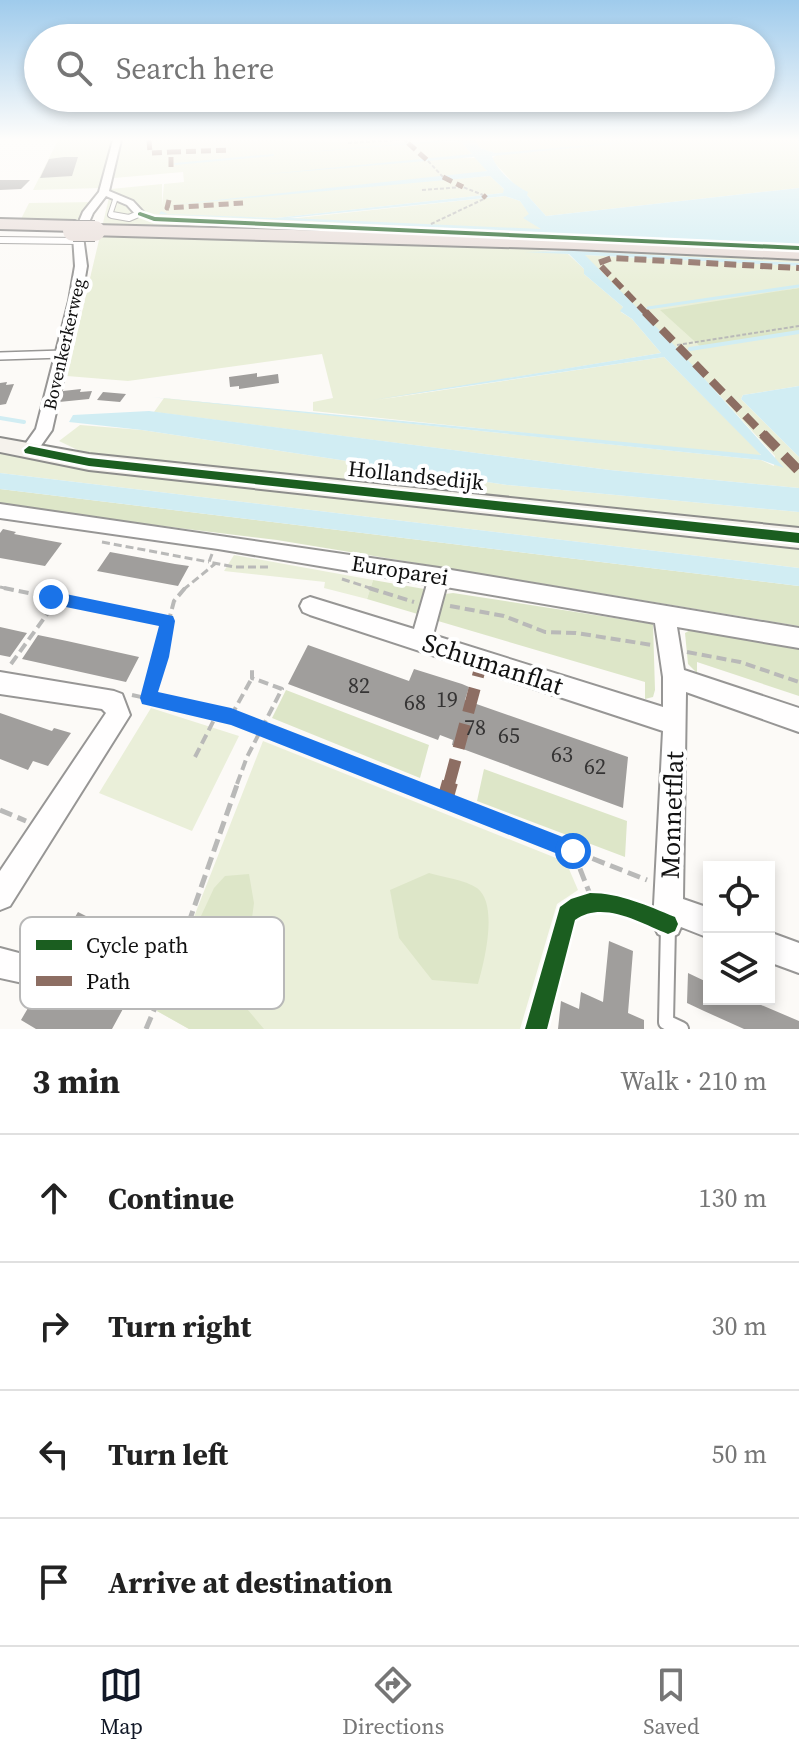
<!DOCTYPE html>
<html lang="en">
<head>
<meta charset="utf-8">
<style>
	body { margin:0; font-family:"Source Serif 4",serif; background:#f2f2f2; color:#222 }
	.controls { position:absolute; right:24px; bottom:24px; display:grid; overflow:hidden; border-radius:0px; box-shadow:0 4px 12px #0003 }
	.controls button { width:72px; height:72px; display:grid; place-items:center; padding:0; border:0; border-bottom:2px solid #e0e0e0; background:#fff; color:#222; font:40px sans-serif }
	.stop { position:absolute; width:24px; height:24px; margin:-18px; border:6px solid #1a73e8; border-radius:50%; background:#fff }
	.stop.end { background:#1a73e8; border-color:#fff; box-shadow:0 2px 8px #0008 }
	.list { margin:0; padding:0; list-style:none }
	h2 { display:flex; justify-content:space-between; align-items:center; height:104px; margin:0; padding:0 32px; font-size:34px }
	h2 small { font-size:26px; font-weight:400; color:#767676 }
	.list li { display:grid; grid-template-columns:52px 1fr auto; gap:24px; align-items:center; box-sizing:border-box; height:128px; padding:0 32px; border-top:2px solid #e0e0e0 }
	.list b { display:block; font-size:30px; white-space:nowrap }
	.list em { font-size:26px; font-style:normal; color:#767676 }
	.icon { flex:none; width:44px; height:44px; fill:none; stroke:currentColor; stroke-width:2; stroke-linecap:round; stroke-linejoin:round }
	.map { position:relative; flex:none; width:799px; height:1029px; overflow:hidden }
	.search { position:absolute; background:#fff; box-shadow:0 4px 12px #0003; left:24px; right:24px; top:24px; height:88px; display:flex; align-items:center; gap:20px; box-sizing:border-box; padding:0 28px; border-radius:44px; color:#767676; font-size:30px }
	.sheet { height:616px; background:#fff }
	nav { display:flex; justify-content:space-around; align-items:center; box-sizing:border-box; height:112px; border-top:2px solid #e0e0e0; background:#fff; font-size:22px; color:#767676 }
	nav a { display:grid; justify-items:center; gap:4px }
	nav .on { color:#111827 }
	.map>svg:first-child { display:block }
	.green { fill:#eaefd9 }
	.forest { fill:#dde6c8 }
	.water { fill:#d1edf3; fill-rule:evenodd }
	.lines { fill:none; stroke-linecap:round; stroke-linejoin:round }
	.stream-far2 { stroke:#d1edf3; stroke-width:2 }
	.stream-far1 { stroke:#d1edf3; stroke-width:3 }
	.stream { stroke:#d1edf3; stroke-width:4 }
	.building { fill:#a09e9c }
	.lane-far3-casing { stroke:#979695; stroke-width:6 }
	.lane-far2-casing { stroke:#979695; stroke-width:8 }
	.lane-far1-casing { stroke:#979695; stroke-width:10 }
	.lane-casing { stroke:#979695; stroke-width:18 }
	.street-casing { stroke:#979695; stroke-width:4 }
	.secondary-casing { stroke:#8d8d8b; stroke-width:4 }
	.highway-casing { stroke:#848382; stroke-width:4 }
	.path-far3 { stroke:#b9b9b8; stroke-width:2; stroke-dasharray:4 2; stroke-linecap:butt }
	.path-far2 { stroke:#b9b9b8; stroke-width:3; stroke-dasharray:8 4; stroke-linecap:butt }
	.path-far1 { stroke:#b9b9b8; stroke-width:4; stroke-dasharray:10 5; stroke-linecap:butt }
	.path { stroke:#b9b9b8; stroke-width:5; stroke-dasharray:13 6; stroke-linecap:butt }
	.lane-far3 { stroke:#fffefe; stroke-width:4 }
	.lane-far2 { stroke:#fffefe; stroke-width:6 }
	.lane-far1 { stroke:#fffefe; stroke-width:7 }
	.lane { stroke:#fffefe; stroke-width:14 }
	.street { fill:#fffefe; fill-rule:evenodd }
	.secondary { fill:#f5f2ec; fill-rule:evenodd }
	.highway { fill:#e8ddd9; fill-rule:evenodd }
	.highway-bridge-casing { stroke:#848382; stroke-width:22; stroke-linecap:butt }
	.highway-bridge { stroke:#e8ddd9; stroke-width:20 }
	.quiet-far5 { stroke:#8d6e63; stroke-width:5; stroke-dasharray:10 5; stroke-linecap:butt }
	.quiet-far4 { stroke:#8d6e63; stroke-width:6; stroke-dasharray:12 6; stroke-linecap:butt }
	.quiet-far3 { stroke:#8d6e63; stroke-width:8; stroke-dasharray:16 8; stroke-linecap:butt }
	.quiet-far2 { stroke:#8d6e63; stroke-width:10; stroke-dasharray:20 10; stroke-linecap:butt }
	.quiet-far1 { stroke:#8d6e63; stroke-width:12; stroke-dasharray:25 12; stroke-linecap:butt }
	.quiet { stroke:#8d6e63; stroke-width:16; stroke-dasharray:32 16; stroke-linecap:butt }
	.cycleway-casing { stroke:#fff; stroke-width:5 }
	.cycleway { fill:#1b5e20; fill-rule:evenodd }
	.route { fill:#1a73e8 }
	.labels { text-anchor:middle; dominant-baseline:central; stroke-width:8; stroke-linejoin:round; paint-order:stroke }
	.far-street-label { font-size:18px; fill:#111; stroke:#fff }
	.street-label { font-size:22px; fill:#111; stroke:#fff }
	.near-number-label { font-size:22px; fill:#353434 }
	.near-street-label { font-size:26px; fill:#111; stroke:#fff }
	.key { fill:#fff; stroke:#b8b8b8; stroke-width:2 }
	.key-label { font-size:22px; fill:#111 }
</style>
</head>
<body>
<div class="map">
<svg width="799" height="1029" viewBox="0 0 799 1029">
	<rect width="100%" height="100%" fill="#fcfaf7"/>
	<!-- green -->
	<path class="green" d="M58,140H115L101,188L33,190Z
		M122,140L461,142L472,154L448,158H478L487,170L484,173L350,187L490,176L505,190L503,193L276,218L165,215L287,219L505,196L520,201L530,214L528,217L552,233L570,251L538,250L568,254L584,269V274L623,307L621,312L632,319L661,353L377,400L664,357L761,454L757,457L313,411V402L333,398L322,354L128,381L67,376L111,189L162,184V206L164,184L184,182L183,172L114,178Z
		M799,140V188L546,216L527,195V192L517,187L491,159L498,154L480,148L473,141Z
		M97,202L91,221L21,219L29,203Z
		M559,233L799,244V247L561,235Z
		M574,248L784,258L799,259V263L577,251Z
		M584,255L799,266V288L750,297L702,348L799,333V386L743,395L741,399L799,457V488L610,470L154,412L164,398L761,460L774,466L775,456L677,349Z
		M80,425L142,430L507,485L799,512V530L84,453L59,441Z
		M0,448L799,544V568L0,473Z
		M234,555L373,580L367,599L324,588L325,582L224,571Z
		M151,708L239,736L192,831L99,793Z
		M263,741L566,862L578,890L557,904L520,1029H189L157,1011Z"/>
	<!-- forest -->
	<path class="forest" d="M799,288V333L702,348L660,310Z
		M0,489L799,586V626L277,540L0,506Z
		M373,580L430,590L421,615L367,599Z
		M453,593L653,624L655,690L653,697L645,699V682L438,621L445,594Z
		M692,629L799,649V696L697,662V673L688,664L685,633Z
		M286,690L429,745L420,778L272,718Z
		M484,769L627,821L625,857L477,801Z
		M429,873C443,877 465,880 477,888C499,904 484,963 478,984L432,980L399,938L390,890Z
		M249,874L254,903L246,964L248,1010L264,1029H189L157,1011L214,888L225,876Z"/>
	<!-- water -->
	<path class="water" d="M447,140H474L480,148L495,153L650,140L492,156C496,169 514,186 528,192L527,195L546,216L799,188V244L560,234L577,251L799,263V266L585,255L678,349L784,468L761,460L150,397L761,455L664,357L372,400L661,353L632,319L620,311L623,307L584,274V269L569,254L524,252L569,251L552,233L159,214L161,211L168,214L276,218L503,193L504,189L490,176L171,205L487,171L474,157L258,175L472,154L461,142L451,141L273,155ZM505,196L520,201L529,214L523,218L541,229L289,218Z
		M799,386V457L741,399L743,395Z
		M149,411L610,470L799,488V512L507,485L142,430L69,422L73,415Z
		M0,473L799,568V586L0,489Z"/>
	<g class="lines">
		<!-- stream-far2 -->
		<path class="stream-far2" d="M175,164L273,155"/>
		<!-- stream-far1 -->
		<path class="stream-far1" d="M648,308L799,286"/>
		<!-- stream -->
		<path class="stream" d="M690,349L799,332
			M0,418L24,422"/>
	</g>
	<!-- building -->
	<path class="building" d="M64,157H78L72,176L40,178L49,159Z
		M0,180H30L21,189L0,190Z
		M257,373V377L278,374L279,383L239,389V386L230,387L229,377Z
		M7,382L6,385L14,384L6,404L0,405V383Z
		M81,389L80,392L92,391L89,399L59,402L63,391Z
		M103,392L126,394L120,402L97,400Z
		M3,529L16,532L14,534L62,543L45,566L0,558V533Z
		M110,552L175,564L189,566L178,586L97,571Z
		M0,627L27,633L10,657L0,655Z
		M38,635L67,641L139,657L126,682L22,659Z
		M308,645L409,681L414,669L462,684L469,687L465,700L628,757L623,808L452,745L453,740L440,735L438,740L288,684Z
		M0,713L52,731L54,728L71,733L48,766L33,761L28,770L0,759Z
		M78,912L149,948L137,972L145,976L129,1009L124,1007L112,1029H36L21,1020L52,967L47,964Z
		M609,941L633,951L628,1013L644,1020V1029H558L561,1001L579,1009L581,992L603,1002Z
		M688,973L709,983V999H747L799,1021V1029H744L704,1011L687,1003Z"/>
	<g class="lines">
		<defs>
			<path id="lane-far3" d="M116,197L110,215L125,217
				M131,217L140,214"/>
			<path id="lane-far2" d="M112,215L129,218L136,215
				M0,240L78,241"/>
			<path id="lane-far1" d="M0,356L63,354"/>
			<path id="lane" d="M668,926L666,1022L681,1029"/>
			<path id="street" d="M113,140H121L109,191L133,201L145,214L137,216L127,205L106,196L93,213L83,236L87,266L81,301L52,430L35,454L29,456L21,450L36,429L69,301L75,266L73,236L83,212L99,192Z
				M0,504L439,568L799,628V648L677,627L684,670L799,708V732L686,692L683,899L709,908V938L681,927L678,934L668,939L658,934L653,924L663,731L310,615L303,612L300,606L303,600L310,597L414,629L427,584L218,549L0,518ZM446,587L655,623L663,677V707L433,635Z
				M0,672L114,691L122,694L130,715L10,906L0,910V871L106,713L102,709L0,694Z
				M769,932L799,943V973L769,962Z
				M0,948L34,957L38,968L34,979L23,983L0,978Z"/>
			<path id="secondary" d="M0,438L89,454L799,528V548L89,470L0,452Z"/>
			<path id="highway" d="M0,219L75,221L84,226L75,231L0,229Z
				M95,225L574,237L799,247V259L574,249L89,235L86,231Z"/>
		</defs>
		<!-- lane-far3 casing -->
		<use href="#lane-far3" class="lane-far3-casing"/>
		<!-- lane-far2 casing -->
		<use href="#lane-far2" class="lane-far2-casing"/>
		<!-- lane-far1 casing -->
		<use href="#lane-far1" class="lane-far1-casing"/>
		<!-- lane casing -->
		<use href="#lane" class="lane-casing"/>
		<!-- street casing -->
		<use href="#street" class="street-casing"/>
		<!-- secondary casing -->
		<use href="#secondary" class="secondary-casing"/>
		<!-- highway casing -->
		<use href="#highway" class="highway-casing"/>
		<!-- path-far3 -->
		<path class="path-far3" d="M404,140L408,143
			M348,143L399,140
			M428,161L443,177
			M422,190L463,187L483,195
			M431,224L486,198
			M677,345L799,326"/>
		<!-- path-far2 -->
		<path class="path-far2" d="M102,542L209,562
			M212,554L209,562L235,567H268
			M342,579L376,590
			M0,587L13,590
			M183,590L216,563"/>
		<!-- path-far1 -->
		<path class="path-far1" d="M4,588L168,621
			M369,588L414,602
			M450,606L504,616L545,632L576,633L652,645
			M687,652L740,662L799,682
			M11,664L58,599
			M132,695L231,717L403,784
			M149,696L174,601L185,588
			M231,716L252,678
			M195,757L217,714
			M237,784L247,757L282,689L252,678V668"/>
		<!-- path -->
		<path class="path" d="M398,782L647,880
			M0,810L26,821
			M573,851L593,902
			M146,1029L177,956L238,782"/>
		<!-- lane-far3 -->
		<use href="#lane-far3" class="lane-far3"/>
		<!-- lane-far2 -->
		<use href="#lane-far2" class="lane-far2"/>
		<!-- lane-far1 -->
		<use href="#lane-far1" class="lane-far1"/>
		<!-- lane -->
		<use href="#lane" class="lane"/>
		<!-- street -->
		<use href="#street" class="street"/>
		<!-- secondary -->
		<use href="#secondary" class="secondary"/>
		<!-- highway -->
		<use href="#highway" class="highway"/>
		<defs>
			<path id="highway-bridge" d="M73,231H95"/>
		</defs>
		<!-- highway-bridge casing -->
		<use href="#highway-bridge" class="highway-bridge-casing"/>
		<!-- highway-bridge -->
		<use href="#highway-bridge" class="highway-bridge"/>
		<!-- quiet-far5 -->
		<path class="quiet-far5" d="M149,140L150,153L171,152
			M408,143L428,161
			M171,167V152L231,150
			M443,177L463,187
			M483,195L486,198
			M169,200L167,208L243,203"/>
		<!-- quiet-far4 -->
		<path class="quiet-far4" d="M647,314L598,263L612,258L799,268"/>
		<!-- quiet-far3 -->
		<path class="quiet-far3" d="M645,312L765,436"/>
		<!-- quiet-far2 -->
		<path class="quiet-far2" d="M763,434L799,471"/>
		<!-- quiet-far1 -->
		<path class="quiet-far1" d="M51,597L53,594
			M449,784L482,661"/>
		<!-- quiet -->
		<path class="quiet" d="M445,800L450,782"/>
		<defs>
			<path id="cycleway" d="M140,212L155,217L799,246V250L154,221L138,215V213Z
				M29,446L89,458L799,533V543L89,466L25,453L24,450Z
				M590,893C620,893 648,906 675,917L678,924L675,931L668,934C640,923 603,900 575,920L547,1029H525L560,907L571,899Z"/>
		</defs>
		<!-- cycleway casing -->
		<use href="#cycleway" class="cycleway-casing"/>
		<!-- cycleway -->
		<use href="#cycleway" class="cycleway"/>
	</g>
	<!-- sky -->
	<linearGradient id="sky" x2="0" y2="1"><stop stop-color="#9fcbec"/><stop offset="0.49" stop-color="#fefdfb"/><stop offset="1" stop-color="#fefdfb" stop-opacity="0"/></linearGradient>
	<rect width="799" height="284" fill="url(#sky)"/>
	<!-- route -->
	<path class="route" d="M51,591L173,616L175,621L169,657L158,692L231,708L573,841L580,844L582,851L580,858L573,860L231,725L142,704L140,698L159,626L51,604L44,597Z"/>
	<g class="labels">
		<!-- far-street labels -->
		<g class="far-street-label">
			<text transform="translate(64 344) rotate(-77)">Bovenkerkerweg</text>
		</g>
		<!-- street labels -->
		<g class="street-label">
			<text transform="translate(416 475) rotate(6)">Hollandsedijk</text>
			<text transform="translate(400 570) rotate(9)">Europarei</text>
		</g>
		<!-- near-number labels -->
		<g class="near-number-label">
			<text x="359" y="685">82</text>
			<text x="447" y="699">19</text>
			<text x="415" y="702">68</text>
			<text x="475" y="727">78</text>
			<text x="509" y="735">65</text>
			<text x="562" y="754">63</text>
			<text x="595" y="766">62</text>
		</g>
		<!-- near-street labels -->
		<g class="near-street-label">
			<text transform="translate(493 664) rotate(18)">Schumanflat</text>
			<text transform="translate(672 815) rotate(-88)">Monnetflat</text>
		</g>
	</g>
	<!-- legend -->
	<rect x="20" y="917" width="264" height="92" rx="12" class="key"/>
	<rect x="36" y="940" width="36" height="10" fill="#1b5e20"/>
	<rect x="36" y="976" width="36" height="10" fill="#8d6e63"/>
	<g class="key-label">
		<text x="86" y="953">Cycle path</text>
		<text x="86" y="989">Path</text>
	</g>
</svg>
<div class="controls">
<button><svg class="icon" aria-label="locate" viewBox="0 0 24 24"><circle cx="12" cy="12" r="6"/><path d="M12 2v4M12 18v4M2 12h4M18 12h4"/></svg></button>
<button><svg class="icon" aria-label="layers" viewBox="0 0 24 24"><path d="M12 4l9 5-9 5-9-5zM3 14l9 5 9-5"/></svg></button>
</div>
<div class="stop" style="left:573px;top:851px"></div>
<div class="stop end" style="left:51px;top:597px"></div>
<div class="search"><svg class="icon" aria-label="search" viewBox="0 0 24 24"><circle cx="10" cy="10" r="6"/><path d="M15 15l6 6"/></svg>Search here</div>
</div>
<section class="sheet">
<h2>3 min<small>Walk · 210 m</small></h2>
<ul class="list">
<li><svg class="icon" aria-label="ahead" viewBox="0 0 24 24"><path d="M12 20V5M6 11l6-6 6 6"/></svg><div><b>Continue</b></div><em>130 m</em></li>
<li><svg class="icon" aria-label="right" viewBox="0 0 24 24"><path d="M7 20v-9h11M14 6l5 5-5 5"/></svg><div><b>Turn right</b></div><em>30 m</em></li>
<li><svg class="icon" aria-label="left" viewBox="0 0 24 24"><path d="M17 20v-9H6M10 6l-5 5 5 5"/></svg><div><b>Turn left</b></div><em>50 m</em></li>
<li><svg class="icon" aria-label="arrive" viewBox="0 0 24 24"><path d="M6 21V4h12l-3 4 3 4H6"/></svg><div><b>Arrive at destination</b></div></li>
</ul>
</section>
<nav>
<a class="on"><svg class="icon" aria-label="map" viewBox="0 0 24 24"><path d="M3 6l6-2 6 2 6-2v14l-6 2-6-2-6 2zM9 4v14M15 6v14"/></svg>Map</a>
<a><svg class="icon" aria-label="directions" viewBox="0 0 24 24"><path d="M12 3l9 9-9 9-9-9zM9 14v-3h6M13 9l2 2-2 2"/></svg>Directions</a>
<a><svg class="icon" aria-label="saved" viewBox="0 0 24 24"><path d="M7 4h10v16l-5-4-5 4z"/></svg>Saved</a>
</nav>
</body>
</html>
